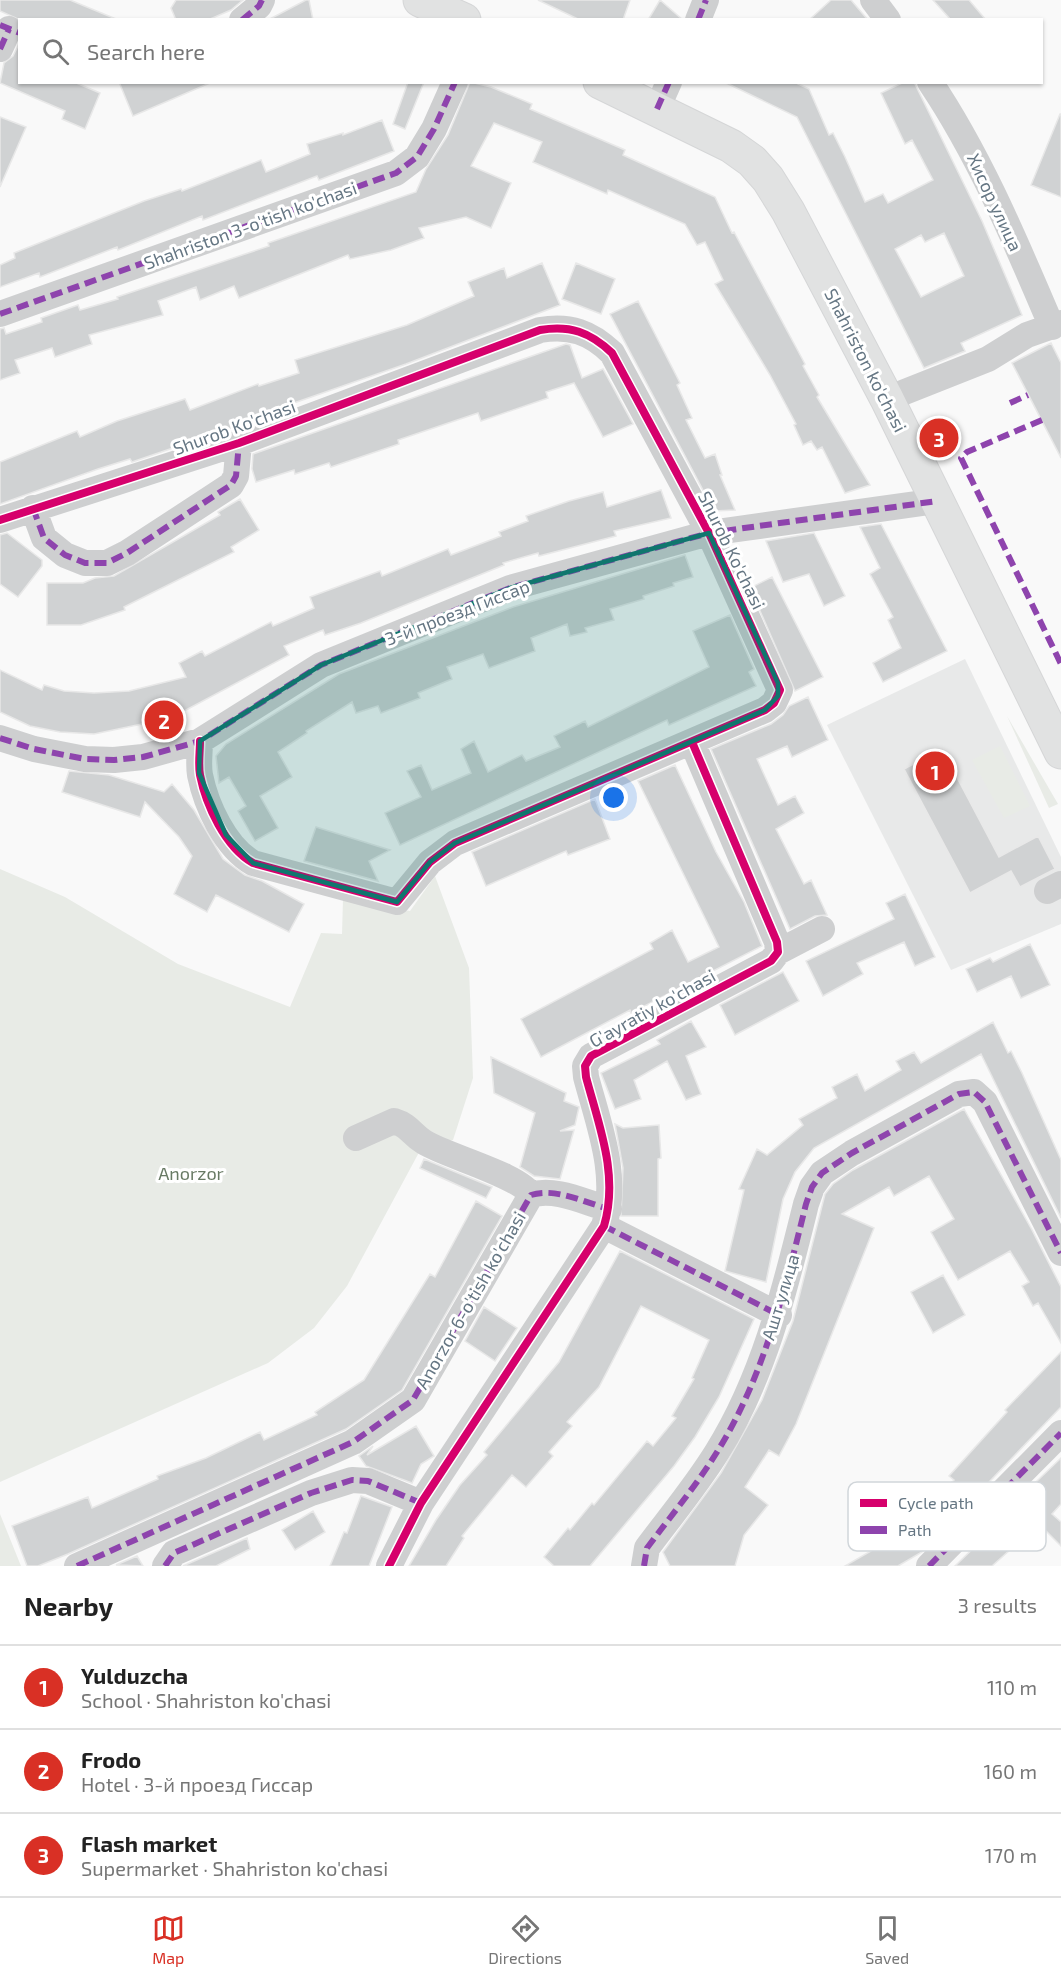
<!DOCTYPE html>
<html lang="en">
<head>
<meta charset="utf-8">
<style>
	body { margin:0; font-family:"Exo 2",sans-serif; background:#f6f6f6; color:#222 }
	.you { position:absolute; left:614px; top:798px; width:21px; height:21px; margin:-15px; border:4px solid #fff; border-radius:50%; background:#1a73e8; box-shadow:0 0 0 9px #1a73e833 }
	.badge { display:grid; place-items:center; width:39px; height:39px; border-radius:50%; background:#d93025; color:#fff; font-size:20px; font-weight:700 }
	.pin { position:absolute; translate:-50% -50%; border:3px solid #fff; box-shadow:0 2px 6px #0006 }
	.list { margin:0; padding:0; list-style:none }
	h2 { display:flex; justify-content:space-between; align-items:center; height:78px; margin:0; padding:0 24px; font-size:26px }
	h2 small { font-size:20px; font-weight:400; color:#767676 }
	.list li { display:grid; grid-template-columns:39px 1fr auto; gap:18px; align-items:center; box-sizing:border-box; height:84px; padding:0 24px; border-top:2px solid #e0e0e0 }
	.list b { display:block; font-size:22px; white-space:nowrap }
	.list p { margin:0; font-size:20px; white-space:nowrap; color:#767676 }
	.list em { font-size:20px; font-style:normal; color:#767676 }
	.icon { flex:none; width:33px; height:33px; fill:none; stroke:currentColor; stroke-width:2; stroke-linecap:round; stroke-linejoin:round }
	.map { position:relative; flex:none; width:1061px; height:1566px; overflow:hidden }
	.search { position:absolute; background:#fff; box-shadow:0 2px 4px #0004; left:18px; right:18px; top:18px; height:66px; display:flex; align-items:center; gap:15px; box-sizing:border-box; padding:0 21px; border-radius:0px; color:#767676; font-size:22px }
	.sheet { height:330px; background:#fff }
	nav { display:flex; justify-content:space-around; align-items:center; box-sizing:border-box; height:84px; border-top:2px solid #e0e0e0; background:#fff; font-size:16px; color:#767676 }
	nav a { display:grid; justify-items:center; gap:3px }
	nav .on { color:#d93025 }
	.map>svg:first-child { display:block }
	.built { fill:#e8e9e9 }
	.green { fill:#e8ebe6 }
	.building { fill:#d0d2d3; stroke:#e8e8e8; stroke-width:1.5; fill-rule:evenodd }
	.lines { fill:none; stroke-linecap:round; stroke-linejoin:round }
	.major-casing { stroke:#d5d6d7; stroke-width:35 }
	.minor { stroke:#cecfd0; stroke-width:26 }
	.major { stroke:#e1e2e2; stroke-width:33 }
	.quiet { stroke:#8e44ad; stroke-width:6; stroke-dasharray:12 6; stroke-linecap:butt }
	.cycleway-casing { stroke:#fff; stroke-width:11 }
	.cycleway { stroke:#d6006c; stroke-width:8 }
	.marked { fill:#0f766e; fill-opacity:0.2; stroke:#0f766e; stroke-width:4.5; stroke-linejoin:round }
	.labels { text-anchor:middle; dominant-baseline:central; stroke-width:6; stroke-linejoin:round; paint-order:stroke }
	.street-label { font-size:18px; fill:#657683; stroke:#fff }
	.park-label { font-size:18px; fill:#687a64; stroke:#fff }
	.key { fill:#fff; stroke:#d1d6da; stroke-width:1.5 }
	.key-label { font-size:16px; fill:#657683 }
</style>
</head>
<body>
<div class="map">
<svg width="1061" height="1566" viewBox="0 0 1061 1566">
	<rect width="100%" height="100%" fill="#f9f9f9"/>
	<!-- built -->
	<path class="built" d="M965,659L1061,857V924L951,970L827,725Z"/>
	<!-- green -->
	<path class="green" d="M1007,716L1058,804L1049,808Z
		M1000,746L1030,806L1004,818L972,760Z
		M0,869L65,897L178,964L290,1007L321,933L342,934L343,899L410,911L435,876L469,968L473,1078L453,1140L423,1145L347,1286L314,1328L268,1363L0,1482Z
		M0,1514L21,1566H0Z"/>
	<!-- building -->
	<path class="building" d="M0,0H70L116,19L20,20L0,11Z
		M176,0H243L231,10L208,20H176L171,8Z
		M306,0H309L313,20H268Z
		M538,0H630L623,20H580Z
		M660,0L683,20H648Z
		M831,0H851L868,20H809Z
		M933,0H969L986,20H951Z
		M20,42V82H74L100,93L85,129L62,119L65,111L0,83L4,63L13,56Z
		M119,82H209L210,83L133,116Z
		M408,82H424L405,129L393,124Z
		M470,82L491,87L532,104L530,109L625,150L623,155L715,197L732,233L734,232L805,364L803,366L819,395L817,397L870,485L845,493L822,447L817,450L811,441L803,445L794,425L796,424L770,375L715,284L723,280L705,242L697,245L685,224L608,190L607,194L533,162L542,142L494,123L471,166L511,183L491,228L466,217L419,228L424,238L391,250L350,259L348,255L239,298L234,286L200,300L196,287L158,301L163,315L89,335L92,344L55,357L52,348L15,360L20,373L0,380V329L4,328L6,334L42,322L41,318L78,305L80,310L118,299L117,297L269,246L268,243L416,192L426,169L448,135Z
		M724,82H794L809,89L829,135L833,133L845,157L865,202L883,194L888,203L933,180L912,140L905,144L881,93L904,82H914L982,221L1022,315L961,343L965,351L924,368L797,117ZM944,233L964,276L921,297L895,249L921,235L925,242Z
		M1060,114H1061V197L1031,185Z
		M0,117L26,127L0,187Z
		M382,120L394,151L319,180L317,176L203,220L202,216L118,250L117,247L40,277L39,273L0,287V265L15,258L14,253L144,201L181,189L182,191L261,160L266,172L310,154L307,144L343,133V135Z
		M542,263L560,305L406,364L268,412L269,415L132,462L130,459L98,469L0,504V462L77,431L80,437L117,421L185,399L190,410L258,384L259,386L299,373L295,360L407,325L474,296L468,282L504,268L507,278Z
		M576,263L615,279L601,314L562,299Z
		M638,301L680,383L677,385L692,418L686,420L705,458L715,454L722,475H720L735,510L714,511L610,314Z
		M1051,343L1061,363V458L1012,363Z
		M566,344L570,345L582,378L603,369L633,424L603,437L574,383L546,392L548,398L481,421L478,413L398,440L399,444L331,467L329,463L295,474L294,470L256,482L252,469L253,454Z
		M661,490L671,518L614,531L616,536L539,556L538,553L503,563L504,565L361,623L325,635L323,630L284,646L289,655L171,718L94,734L60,732L30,726L0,712V670L42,690L44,685L64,691L94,693L129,691L186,677L179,663L202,651L205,656L271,622L273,626L314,608L310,597L380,571L382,576L448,549L451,555L501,536L499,532L528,521L526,516L569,501L603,492L607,507Z
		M240,499L259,530L231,547L234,552L124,607L125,610L81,625H47V583H83L95,578L114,576L220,515L218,512Z
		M881,524L947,651L883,682L873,663L901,648L888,620L893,617L870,574L880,568L860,527Z
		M7,533L42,560V566L18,597L0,584V535Z
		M814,533L845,596L824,606L809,574L783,582L766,541Z
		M685,555L693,577L673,583L674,586L643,596L644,599L610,609L614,620L585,628L587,632L570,636L567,624L531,638L535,651L489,668L483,654L447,667L452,679L418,693L420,698L381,713L378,706L356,713L352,702L306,731L307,733L278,752L292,777L260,796L278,828L255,841L238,811L246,806L229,777L219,783L216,756L226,744L339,674L513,607Z
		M772,577L823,677L795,691L750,588Z
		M730,615L754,669L749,672L756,686L669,725L667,720L400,845L385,813L421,797L407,771L421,765L432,790L471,773L461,749L474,741L488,772L522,755L526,761L560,747L554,736L585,721L588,727L709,667L693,631Z
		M808,697L828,740L792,757L787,746L757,759L778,805L795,796L804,813L776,829L804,884L811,880L827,915L815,916L790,929L711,749L771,724L783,715L789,706Z
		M942,749L999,857L1038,836L1055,869L1020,887L1011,871L970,893L904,769Z
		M675,765L716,852L744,902L762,946L631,1013L630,1010L541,1057L521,1019L653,949L650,943L672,930L688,962L719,947L638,781Z
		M69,771L109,775L164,792L172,784L194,810L223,859L245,875L262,881L304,904L289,932L216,895L207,912L174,894L192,856L179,837L145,802L140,817L62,792Z
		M595,799L610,839L568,855L566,851L486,886L472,852Z
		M316,827L390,850L369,861L378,881L304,861Z
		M905,894L935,957L915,966L904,942L857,963L863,974L823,996L806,961L894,919L886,903Z
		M1030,944L1050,985L1021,998L1011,976L977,992L966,969L990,958L993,962Z
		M783,972L799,1001L735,1035L720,1005Z
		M691,1021L706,1047L686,1056L701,1094L686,1100L667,1061L634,1080L641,1099L615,1109L601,1073L660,1044L657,1040Z
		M993,1022L1008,1053L1011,1051L1022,1073L1061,1160V1218L981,1054L814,1148L795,1172L783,1199L766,1282L725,1271L744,1190L739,1189L757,1149L767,1155L803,1125L799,1119L837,1098L832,1087L857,1074L865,1091L901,1070L896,1061L914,1052L921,1063Z
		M491,1057L566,1093L564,1101L579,1107L575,1125L560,1131L574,1130L560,1179L534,1176L520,1167L535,1113L494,1093Z
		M964,1109L1032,1230L1061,1287V1343L1038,1303L1033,1306L1022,1286L1029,1282L1010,1251L958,1280L931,1232L954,1219L929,1176L894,1196L889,1187L842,1214L874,1228L796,1424L779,1456L769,1450L745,1487L768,1505L744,1535L735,1566H670L663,1552L721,1473L762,1400L793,1321L825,1194L833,1184L853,1170Z
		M615,1124L623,1128L659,1125L661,1158L658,1159V1216H621L623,1168Z
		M424,1159L492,1187L486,1198L420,1168Z
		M476,1201L502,1216L402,1390L346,1429L68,1554L38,1566H27L12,1526L88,1497L92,1508L158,1479L157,1476L206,1458L260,1432L264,1440L317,1415L315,1412L364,1380L430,1274L435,1277Z
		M620,1251L754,1319L719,1397L695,1437L674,1466L590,1566H554L544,1557L568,1528L570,1530L592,1503L594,1505L647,1441L653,1446L676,1418L672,1416L694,1379L692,1378L709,1340L641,1306L599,1387L567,1422L572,1426L549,1452L553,1456L526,1487L512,1475L462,1536L464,1538L446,1566H409L436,1520L460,1485L487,1455L484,1452L559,1362Z
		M943,1275L965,1315L933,1333L911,1292Z
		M484,1307L517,1328L495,1361L465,1341Z
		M1061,1352V1407L922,1552L898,1566H845L902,1533L899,1530L954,1480L949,1476L1007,1412L1005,1410Z
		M416,1426L434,1456L421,1464L412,1483L366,1466L359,1456L373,1446L367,1455Z
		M1061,1458V1504L1052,1514L1061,1522V1546L1039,1524L992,1566H955L1019,1504L1016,1501Z
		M361,1496L392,1507L369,1566H330L344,1532L347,1533Z
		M313,1511L325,1532L295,1550L282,1530Z
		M247,1538L250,1549L216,1566H183Z
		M137,1556L143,1566L116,1565Z"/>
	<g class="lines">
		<defs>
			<path id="major" d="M420,0L464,20
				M600,82L731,146L752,161L768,179L788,211L887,399L1061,752"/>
		</defs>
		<!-- major casing -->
		<use href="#major" class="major-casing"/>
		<!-- minor -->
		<path class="minor" d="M873,0L888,20
			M242,20L259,6L262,0
			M698,20L706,0
			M0,49L9,29
			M930,82C981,158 1016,243 1052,327
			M657,109L669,82
			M0,314L396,173L417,157L434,129L455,82
			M887,399L988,359L1027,335L1061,323
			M33,508L44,538L65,555L85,563H107L127,553L231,485L236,476L239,443
			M0,520L239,443L540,330C570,325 590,332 612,353L709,533L780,690L774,703L765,710L455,843L430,862L397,902L253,863C225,847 206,805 200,775C198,764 200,752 200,741
			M0,738L34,749L85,759L114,760L143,757L200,741L321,665L510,588L709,533L937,501
			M1047,891L1061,884
			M778,952L822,929
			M356,1138L394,1121C410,1126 411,1134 424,1142C446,1156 520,1175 531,1195
			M604,1226L779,1315
			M77,1566L353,1442L413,1400L531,1195C555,1187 586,1203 609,1209
			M165,1566L174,1553L311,1493L352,1480L368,1481L421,1503
			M389,1566L421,1503L604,1226C619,1175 599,1126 586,1077L585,1066L591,1056L771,961L778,952L777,942L692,742
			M644,1566L647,1548C670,1517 696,1486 717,1452C764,1377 785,1289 806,1204L812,1187L822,1173L852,1153L959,1094L974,1092L985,1102L1061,1253
			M929,1566L1061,1433"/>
		<!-- major -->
		<use href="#major" class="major"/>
		<!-- quiet -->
		<path class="quiet" d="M242,20L259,6L262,0
			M698,20L706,0
			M0,25L20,33
			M0,49L9,29
			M657,109L669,82
			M0,314L396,173L417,157L434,129L455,82
			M1010,403L1028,395
			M1042,420L967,452L961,458L1061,664
			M33,508L44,538L65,555L85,563H107L127,553L231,485L236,476L239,443
			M0,738L34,749L85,759L114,760L143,757L200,741L321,665L510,588L709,533L937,501
			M604,1226L779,1315
			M77,1566L353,1442L413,1400L531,1195C555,1187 586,1203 609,1209
			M165,1566L174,1553L311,1493L352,1480L368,1481L421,1503
			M644,1566L647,1548C670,1517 696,1486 717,1452C764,1377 785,1289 806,1204L812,1187L822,1173L852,1153L959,1094L974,1092L985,1102L1061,1253
			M929,1566L1061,1433"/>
		<defs>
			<path id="cycleway" d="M0,520L239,443L540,330C570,325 590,332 612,353L709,533L780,690L774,703L765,710L455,843L430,862L397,902L253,863C225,847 206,805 200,775C198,764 200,752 200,741
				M389,1566L421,1503L604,1226C619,1175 599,1126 586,1077L585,1066L591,1056L771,961L778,952L777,942L692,742"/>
		</defs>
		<!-- cycleway casing -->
		<use href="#cycleway" class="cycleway-casing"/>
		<!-- cycleway -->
		<use href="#cycleway" class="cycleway"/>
	</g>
	<!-- marked area -->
	<path class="marked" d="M709,533L778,683V696L765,710L455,843L430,862L397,902L253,863L226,835L199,773L200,741L321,665L510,588Z"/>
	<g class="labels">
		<!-- street labels -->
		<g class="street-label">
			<text transform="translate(995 202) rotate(65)">Хисор улица</text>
			<text transform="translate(250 225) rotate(-20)">Shahriston 3-o'tish ko'chasi</text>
			<text transform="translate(866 360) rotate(63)">Shahriston ko'chasi</text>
			<text transform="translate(234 427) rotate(-20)">Shurob Ko'chasi</text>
			<text transform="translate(732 550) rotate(64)">Shurob Ko'chasi</text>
			<text transform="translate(457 612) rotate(-21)">3-й проезд Гиссар</text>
			<text transform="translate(652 1008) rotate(-29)">G'ayratiy ko'chasi</text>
			<text transform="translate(780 1297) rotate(-73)">Ашт улица</text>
			<text transform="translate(470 1300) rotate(-60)">Anorzor 6-o'tish ko'chasi</text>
		</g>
		<!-- park labels -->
		<g class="park-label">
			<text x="191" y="1173">Anorzor</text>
		</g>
	</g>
	<!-- legend -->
	<rect x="848" y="1482" width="198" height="69" rx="9" class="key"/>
	<rect x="860" y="1499" width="27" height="8" fill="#d6006c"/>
	<rect x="860" y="1526" width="27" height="8" fill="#8e44ad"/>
	<g class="key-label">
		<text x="898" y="1509">Cycle path</text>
		<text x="898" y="1536">Path</text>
	</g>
</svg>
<div class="you"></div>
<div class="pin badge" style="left:935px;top:771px">1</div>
<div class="pin badge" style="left:164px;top:720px">2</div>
<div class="pin badge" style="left:939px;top:438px">3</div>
<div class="search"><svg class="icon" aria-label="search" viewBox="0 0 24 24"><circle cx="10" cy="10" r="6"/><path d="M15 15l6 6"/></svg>Search here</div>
</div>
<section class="sheet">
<h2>Nearby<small>3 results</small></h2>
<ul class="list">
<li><span class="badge">1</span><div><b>Yulduzcha</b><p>School · Shahriston ko'chasi</p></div><em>110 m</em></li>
<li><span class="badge">2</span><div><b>Frodo</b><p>Hotel · 3-й проезд Гиссар</p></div><em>160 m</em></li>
<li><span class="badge">3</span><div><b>Flash market</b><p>Supermarket · Shahriston ko'chasi</p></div><em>170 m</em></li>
</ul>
</section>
<nav>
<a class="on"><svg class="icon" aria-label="map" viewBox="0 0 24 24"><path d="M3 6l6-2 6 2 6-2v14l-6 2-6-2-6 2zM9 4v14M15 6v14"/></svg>Map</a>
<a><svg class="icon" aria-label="directions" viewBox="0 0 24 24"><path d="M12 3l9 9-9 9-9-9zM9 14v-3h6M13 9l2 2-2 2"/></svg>Directions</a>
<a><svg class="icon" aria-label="saved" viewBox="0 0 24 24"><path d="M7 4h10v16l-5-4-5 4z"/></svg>Saved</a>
</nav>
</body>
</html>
